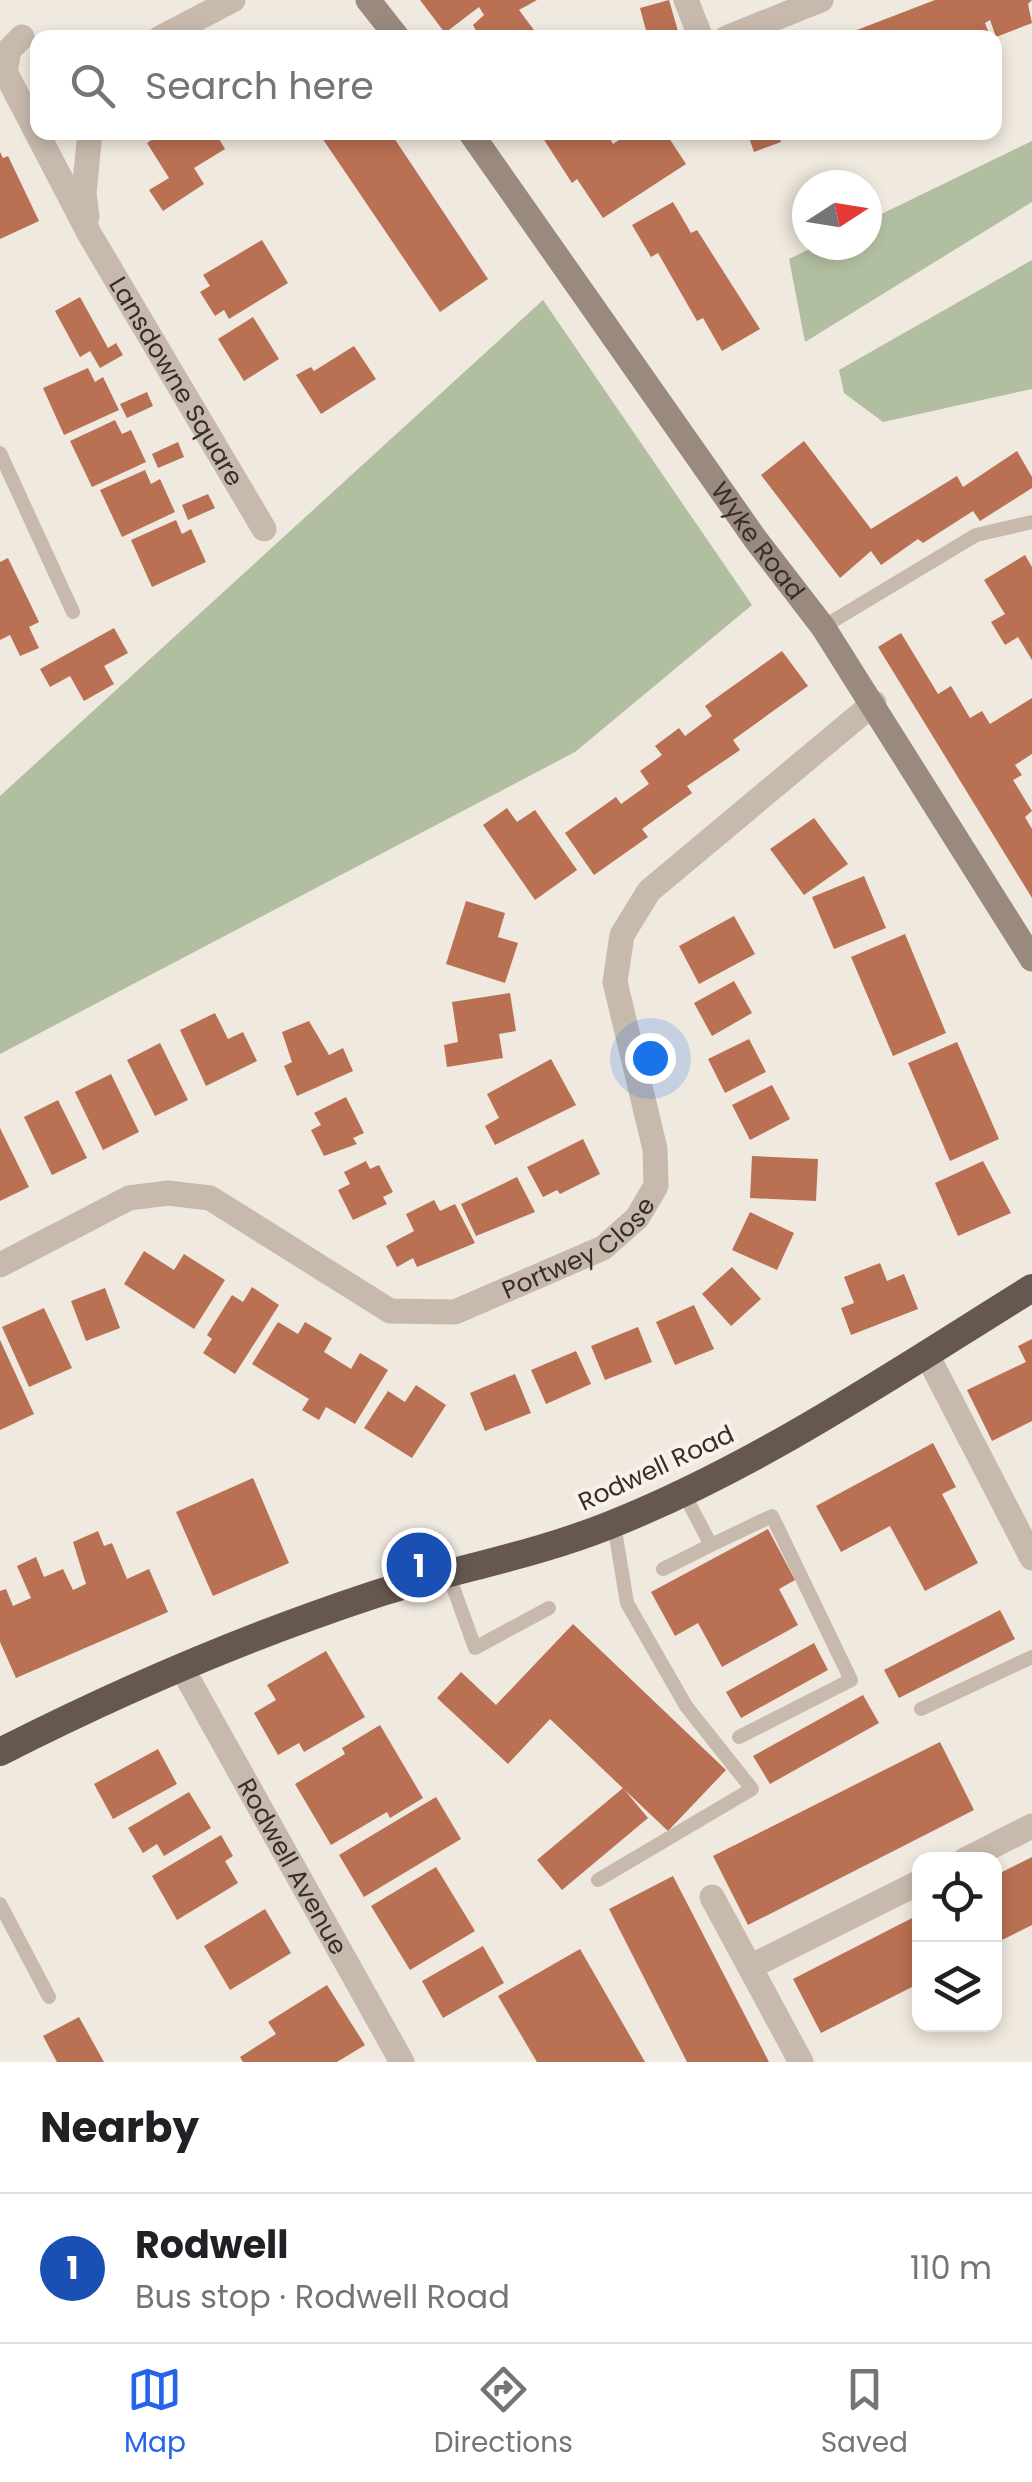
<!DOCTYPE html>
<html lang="en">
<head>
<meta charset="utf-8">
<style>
	body { margin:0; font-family:Poppins,sans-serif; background:#f6f6f6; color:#202124 }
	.controls { position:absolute; right:30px; bottom:30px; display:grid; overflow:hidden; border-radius:20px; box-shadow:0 5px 15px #0003 }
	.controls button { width:90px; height:90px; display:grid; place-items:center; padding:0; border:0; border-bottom:2px solid #e0e0e0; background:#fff; color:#202124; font:50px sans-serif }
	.compass { position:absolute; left:792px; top:170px; width:90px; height:90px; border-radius:50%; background:#fff; box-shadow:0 5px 15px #0003; rotate:78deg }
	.you { position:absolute; left:650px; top:1058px; width:35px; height:35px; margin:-25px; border:8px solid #fff; border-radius:50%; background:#1a73e8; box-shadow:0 0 0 15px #1a73e833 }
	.badge { display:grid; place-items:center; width:65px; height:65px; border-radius:50%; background:#2563eb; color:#fff; font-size:32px; font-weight:700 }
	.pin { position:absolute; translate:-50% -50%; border:5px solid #fff; box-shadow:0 2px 10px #0006 }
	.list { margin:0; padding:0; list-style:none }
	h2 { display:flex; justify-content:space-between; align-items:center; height:130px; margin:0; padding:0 40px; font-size:42px }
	h2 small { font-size:32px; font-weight:400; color:#757577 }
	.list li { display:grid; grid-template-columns:65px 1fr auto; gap:30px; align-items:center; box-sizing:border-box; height:150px; padding:0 40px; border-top:2px solid #e0e0e0 }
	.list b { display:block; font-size:38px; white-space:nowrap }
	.list p { margin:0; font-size:32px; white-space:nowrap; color:#757577 }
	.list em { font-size:32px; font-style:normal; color:#757577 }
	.icon { flex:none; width:55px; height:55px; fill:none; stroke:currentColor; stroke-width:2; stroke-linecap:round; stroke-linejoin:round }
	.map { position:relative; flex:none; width:1032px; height:2062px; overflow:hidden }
	.search { position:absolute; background:#fff; box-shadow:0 5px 15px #0003; left:30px; right:30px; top:30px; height:110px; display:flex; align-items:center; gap:25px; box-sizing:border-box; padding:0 35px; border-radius:20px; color:#757577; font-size:38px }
	.sheet { height:280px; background:#fff }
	nav { display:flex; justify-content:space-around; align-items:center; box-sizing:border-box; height:140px; border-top:2px solid #e0e0e0; background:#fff; font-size:28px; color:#757577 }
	nav a { display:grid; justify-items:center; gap:5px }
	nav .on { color:#2563eb }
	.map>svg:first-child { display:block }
	.green { fill:#b2bea0 }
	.building { fill:#b97053 }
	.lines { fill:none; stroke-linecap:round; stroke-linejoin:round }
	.service { stroke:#c7b9ac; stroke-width:14 }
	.minor { stroke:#c7b9ac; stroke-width:25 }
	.secondary { stroke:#9a897d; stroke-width:25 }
	.trunk { stroke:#665850; stroke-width:28 }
	.labels { text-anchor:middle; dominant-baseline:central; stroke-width:8; stroke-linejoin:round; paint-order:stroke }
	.street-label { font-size:25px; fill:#362e2a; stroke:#f8f2eb }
</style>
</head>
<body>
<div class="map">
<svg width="1032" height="2062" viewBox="0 0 1032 2062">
	<rect width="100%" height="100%" fill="#f0e9df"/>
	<!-- green -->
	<path class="green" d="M1032,141V202L805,342L789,259L818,245H867V221Z
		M1032,260V389L883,422L844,393L839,370Z
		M543,300L752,605L575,752L0,1054V796Z"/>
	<!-- building -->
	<path class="building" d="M420,0H537L519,10L540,38H473L478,34L473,25L484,15L479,7L445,33Z
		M669,0L680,38H648L640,8Z
		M935,0H1032L1028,4L1032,23L996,37L990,20L985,23L991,38H836Z
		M163,132H215L225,149L194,168L204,184L163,211L149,190L169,178L147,143Z
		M318,132H390L488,279L440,312Z
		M539,132H606L613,144L631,132H665L686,164L603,218L577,179L572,183Z
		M747,132H778L781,142L754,152Z
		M0,152L3,158L8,156L39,221L0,239Z
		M673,202L691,233L697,230L760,329L722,351L703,318L697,321L658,253L651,257L632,225Z
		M262,240L288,283L229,319L224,310L215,316L200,292L210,286L203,275Z
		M80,297L108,348L116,343L123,355L100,368L90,351L80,357L55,311Z
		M253,317L279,359L244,381L218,339Z
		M354,346L376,379L321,414L296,375L311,367L314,371Z
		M88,368L95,382L103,377L119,410L64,435L43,388Z
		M147,392L153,406L127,418L120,404Z
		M115,420L122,434L131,430L146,462L92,487L70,441Z
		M804,441L871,529L957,476L963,487L1017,451L1032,477V488L980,521L973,511L923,543L918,539L881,565L871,551L840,578L761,475Z
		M178,442L184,457L158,468L152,454Z
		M145,470L151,484L160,479L175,512L122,537L100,490Z
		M208,494L215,508L188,520L182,505Z
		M176,520L182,534L191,529L206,562L152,587L131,540Z
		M1025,555L1032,567V660L1018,637L1005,645L991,622L1005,614L984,580Z
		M8,558L39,622L29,627L39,648L20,656L10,635L0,640V562Z
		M114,628L128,653L104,666L114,684L84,701L70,676L50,687L40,669Z
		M901,633L938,694L951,686L970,718L982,711L990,724L1032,698V754L1015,765L1022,775L1013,780L1032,811L1025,817L1032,829V898L878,647Z
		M782,651L808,686L733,740L740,750L687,786L692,793L642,829L648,837L594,875L565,833L616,797L621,804L649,784L640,771L662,755L655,746L679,728L685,736L712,716L705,706Z
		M507,808L517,822L535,810L577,870L535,900L483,825Z
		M814,818L848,864L804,895L770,849Z
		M864,876L886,928L834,949L812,897Z
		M466,901L505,913L498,937L518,943L505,983L446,964Z
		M734,916L755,954L699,984L679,946Z
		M905,934L946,1033L893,1056L851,957Z
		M734,981L752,1013L712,1036L694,1003Z
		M510,993L516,1031L499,1034L503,1058L447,1067L444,1045L458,1042L452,1002Z
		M215,1013L228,1039L243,1032L257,1061L206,1086L180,1030Z
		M309,1021L329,1055L343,1048L353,1071L297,1096L284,1066L292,1062L282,1032Z
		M749,1039L766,1072L725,1093L708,1059Z
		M957,1042L999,1139L950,1161L908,1063Z
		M160,1043L188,1100L155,1116L127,1060Z
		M551,1059L576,1105L495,1145L485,1126L499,1118L487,1094Z
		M111,1074L139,1132L103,1150L75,1092Z
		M772,1085L790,1119L750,1140L732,1105Z
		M346,1097L364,1133L353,1138L357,1144L324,1156L311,1130L321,1125L314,1113Z
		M58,1100L87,1158L52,1175L24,1117Z
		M0,1128L29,1187L0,1201Z
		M583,1139L600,1174L560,1194L557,1190L543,1197L527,1167Z
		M752,1156L818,1159L816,1201L750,1198Z
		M366,1161L370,1169L379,1165L393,1192L383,1197L387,1204L353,1220L338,1190L350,1184L344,1172Z
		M983,1161L1011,1213L958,1236L935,1183Z
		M517,1177L535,1212L476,1236L461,1204Z
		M434,1200L440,1211L455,1204L475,1243L417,1267L413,1258L397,1267L386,1246L414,1231L406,1214Z
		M750,1212L794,1233L777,1270L732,1250Z
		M144,1251L174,1270L184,1254L225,1280L194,1329L124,1284Z
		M880,1263L887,1281L904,1274L918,1309L851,1335L841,1308L854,1303L844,1277Z
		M732,1267L761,1299L731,1326L702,1294Z
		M252,1287L279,1305L235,1374L203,1353L212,1339L207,1335L232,1295L243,1302Z
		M105,1288L120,1328L86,1341L71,1301Z
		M694,1305L714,1349L675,1365L656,1322Z
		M44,1308L72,1368L29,1387L2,1327Z
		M278,1322L298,1334L305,1322L332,1338L324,1352L351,1369L360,1353L388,1370L355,1424L326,1407L319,1420L302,1410L309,1399L252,1364Z
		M638,1327L652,1362L605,1380L591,1346Z
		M1032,1339V1421L992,1441L967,1390L1026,1362L1018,1346Z
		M0,1340L34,1414L0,1430Z
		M576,1351L591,1384L546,1404L531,1370Z
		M515,1374L531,1413L485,1431L470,1393Z
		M416,1385L446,1405L412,1458L364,1428L388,1391L405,1402Z
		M933,1443L956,1487L942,1494L978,1563L925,1591L890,1526L841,1552L816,1506Z
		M253,1478L289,1563L213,1596L176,1512Z
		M768,1529L795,1580L779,1589L798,1625L722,1667L698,1623L675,1636L651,1592Z
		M98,1531L104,1546L112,1543L127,1579L149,1569L168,1612L16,1678L0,1642V1591L6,1589L13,1606L31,1598L17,1566L36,1557L44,1577L63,1569L73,1590L86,1584L73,1542Z
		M1000,1610L1015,1639L899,1698L884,1670Z
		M573,1624L726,1770L668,1831L550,1719L508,1764L437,1698L461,1672L496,1705Z
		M814,1643L828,1670L741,1718L726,1692Z
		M326,1651L365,1717L304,1752L299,1743L278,1755L254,1713L276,1700L267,1685Z
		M863,1695L879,1723L770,1784L753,1756Z
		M380,1725L423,1798L390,1818L387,1812L331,1845L295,1784L345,1754L342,1748Z
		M940,1742L974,1810L748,1925L713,1856Z
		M158,1749L177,1784L113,1819L94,1784Z
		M623,1788L648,1818L562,1890L537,1860Z
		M189,1792L211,1828L164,1856L157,1844L143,1853L128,1828Z
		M436,1797L461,1839L364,1897L339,1855Z
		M221,1835L233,1856L225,1861L238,1883L177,1920L152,1876Z
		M1032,1857V1925L994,1944V1876Z
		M436,1867L475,1931L410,1970L371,1906Z
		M673,1876L769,2062H687L609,1909Z
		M265,1909L291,1953L230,1990L204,1946Z
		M920,1914V1983L821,2033L793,1979Z
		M483,1946L504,1983L443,2018L422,1981Z
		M580,1949L645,2062H537L498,1996Z
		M327,1985L365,2045L337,2062H243L240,2057L276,2034L268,2022Z
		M79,2017L104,2062H57L43,2036Z"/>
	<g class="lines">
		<!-- service -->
		<path class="service" d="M0,453L73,612
			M823,627L976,535L1032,522
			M683,1492L711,1545L772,1516L851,1680L739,1737
			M663,1569L711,1545
			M448,1573L475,1648L549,1608
			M921,1709L1032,1657
			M598,1880L752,1789L686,1706L627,1603L614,1524
			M0,1904L49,1997"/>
		<!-- minor -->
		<g class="minor">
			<path d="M686,0L701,38"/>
			<path d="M160,38L233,0"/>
			<path d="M726,38L821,0"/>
			<path id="s1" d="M0,62L90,235L264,529"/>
			<path d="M5,73L9,50L22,37"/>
			<path d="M87,217L84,193L90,132"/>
			<path id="s2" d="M0,1265L129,1198L168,1193L210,1198L390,1311L455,1312L603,1248L637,1218L656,1186L655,1149L615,982L622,935L649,891L874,703"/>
			<path d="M926,1353L1032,1558"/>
			<path id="s3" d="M183,1670L402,2062"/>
			<path d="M965,1860L1032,1826"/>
			<path d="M712,1897L801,2062"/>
			<path d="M750,1967L920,1882"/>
		</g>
		<!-- secondary -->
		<g class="secondary">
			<path d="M368,0L398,38"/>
			<path id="s4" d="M470,132L756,540L823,627L1032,959"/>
		</g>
		<!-- trunk -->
		<path class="trunk" d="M0,1752C116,1693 246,1637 370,1596C449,1570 533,1556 610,1525C760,1465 895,1373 1032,1288"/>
	</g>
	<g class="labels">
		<!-- street labels -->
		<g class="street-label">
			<text stroke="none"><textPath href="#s1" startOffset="365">Lansdowne Square</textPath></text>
			<text stroke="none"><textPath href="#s4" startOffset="500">Wyke Road</textPath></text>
			<text stroke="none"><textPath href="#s2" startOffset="645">Portwey Close</textPath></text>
			<text transform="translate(656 1468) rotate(-25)">Rodwell Road</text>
			<text stroke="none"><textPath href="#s3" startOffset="225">Rodwell Avenue</textPath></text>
		</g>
	</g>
</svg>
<div class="controls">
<button><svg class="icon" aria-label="locate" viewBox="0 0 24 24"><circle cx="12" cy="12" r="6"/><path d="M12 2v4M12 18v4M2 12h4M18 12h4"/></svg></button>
<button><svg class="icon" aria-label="layers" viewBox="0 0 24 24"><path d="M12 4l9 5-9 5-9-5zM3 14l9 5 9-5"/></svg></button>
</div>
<svg class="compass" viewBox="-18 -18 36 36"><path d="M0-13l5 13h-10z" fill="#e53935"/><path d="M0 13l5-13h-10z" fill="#757577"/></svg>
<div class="you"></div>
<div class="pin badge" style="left:419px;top:1565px;background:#1a4fb4">1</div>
<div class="search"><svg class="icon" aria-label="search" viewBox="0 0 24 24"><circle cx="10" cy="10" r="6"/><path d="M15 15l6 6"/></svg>Search here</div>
</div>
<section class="sheet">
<h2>Nearby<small></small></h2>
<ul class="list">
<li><span class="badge" style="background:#1a4fb4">1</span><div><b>Rodwell</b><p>Bus stop · Rodwell Road</p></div><em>110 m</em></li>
</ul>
</section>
<nav>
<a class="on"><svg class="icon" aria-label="map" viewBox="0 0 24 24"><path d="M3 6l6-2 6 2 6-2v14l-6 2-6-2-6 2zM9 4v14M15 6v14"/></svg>Map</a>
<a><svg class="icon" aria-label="directions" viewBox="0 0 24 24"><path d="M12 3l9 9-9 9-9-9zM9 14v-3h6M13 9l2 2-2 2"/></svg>Directions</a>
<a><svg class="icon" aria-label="saved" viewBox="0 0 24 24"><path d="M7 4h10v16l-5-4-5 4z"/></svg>Saved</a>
</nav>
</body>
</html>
